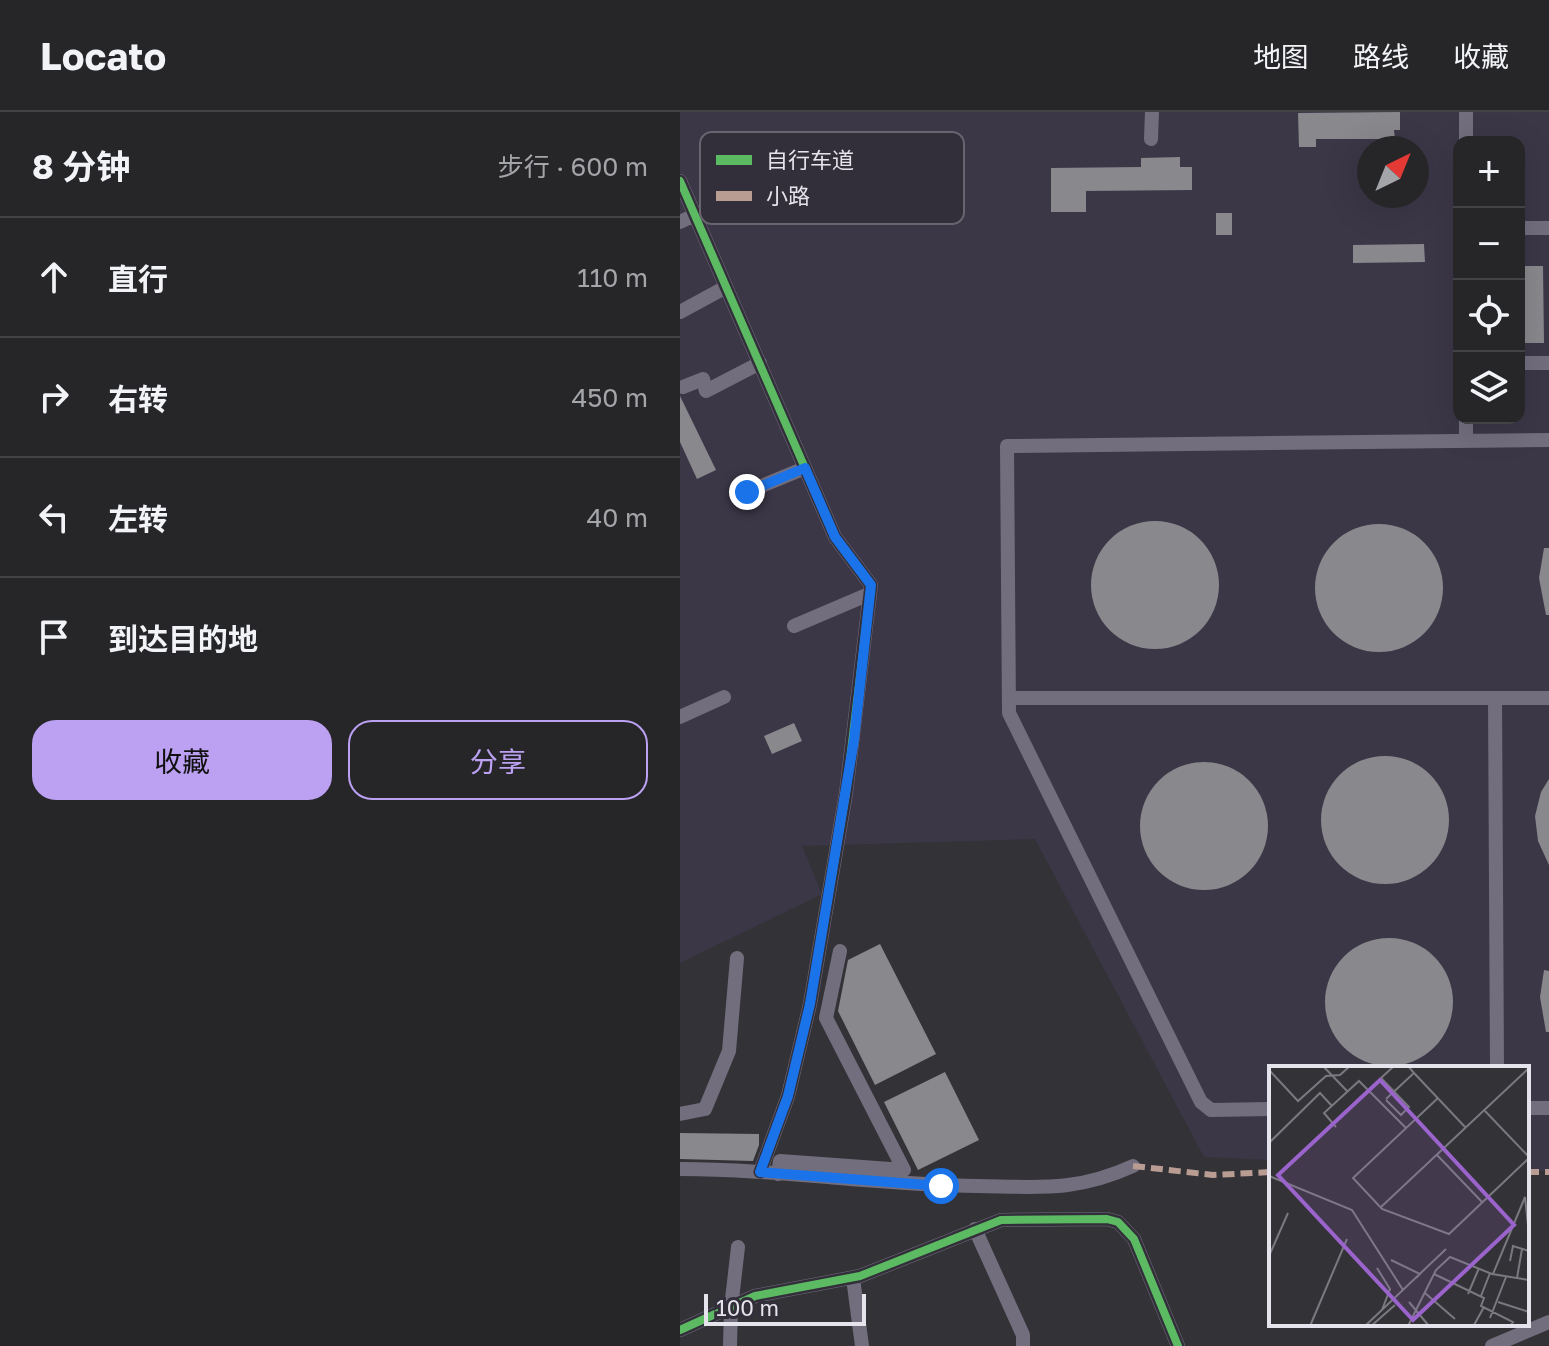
<!DOCTYPE html>
<html lang="zh">
<head>
<meta charset="utf-8">
<style>
	body { margin:0; font-family:"Golos Text","Noto Sans SC",sans-serif; background:#323235; color:#f1f3f6 }
	.controls { position:absolute; right:24px; top:24px; display:grid; overflow:hidden; border-radius:16px; box-shadow:0 8px 32px #0002 }
	.controls button { width:72px; height:72px; display:grid; place-items:center; padding:0; border:0; border-bottom:2px solid #424346; background:#262629; color:#f1f3f6; font:40px sans-serif }
	.compass { position:absolute; left:677px; top:24px; width:72px; height:72px; border-radius:50%; background:#262629; box-shadow:0 8px 32px #0002; rotate:43deg }
	.scale { position:absolute; left:24px; bottom:20px; width:162px; box-sizing:border-box; padding-left:8px; border:4px solid #e5e3eb; border-top:0; font-size:22px; line-height:28px; white-space:nowrap; color:#e5e3eb; -webkit-text-stroke:6px #322f3a; paint-order:stroke }
	.stop { position:absolute; width:24px; height:24px; margin:-18px; border:6px solid #1a73e8; border-radius:50%; background:#fff }
	.stop.end { background:#1a73e8; border-color:#fff; box-shadow:0 2px 8px #0008 }
	.list { margin:0; padding:0; list-style:none }
	h2 { display:flex; justify-content:space-between; align-items:center; height:104px; margin:0; padding:0 32px; font-size:34px }
	h2 small { font-size:26px; font-weight:400; color:#a4a5a8 }
	.list li { display:grid; grid-template-columns:52px 1fr auto; gap:24px; align-items:center; box-sizing:border-box; height:120px; padding:0 32px; border-top:2px solid #424346 }
	.list b { display:block; font-size:30px; white-space:nowrap }
	.list em { font-size:26px; font-style:normal; color:#a4a5a8 }
	.actions { display:flex; gap:16px; padding:24px 32px }
	.actions a { flex:1; padding:18px 0; border:2px solid #bca0f2; border-radius:24px; text-align:center; font-size:28px; color:#bca0f2 }
	.actions .main { background:#bca0f2; color:#111 }
	.icon { flex:none; width:44px; height:44px; fill:none; stroke:currentColor; stroke-width:2; stroke-linecap:round; stroke-linejoin:round }
	.map { position:relative; flex:none; width:869px; height:1234px; overflow:hidden }
	header { display:flex; align-items:center; gap:48px; box-sizing:border-box; height:112px; padding:0 40px; background:#262629; border-bottom:2px solid #424346 }
	header strong { font-size:38px }
	nav { display:flex; gap:44px; margin-inline-start:auto; font-size:28px }
	main { display:flex }
	aside { flex:1; background:#262629 }
	.map>svg:first-child { display:block }
	.built { fill:#3c3747; fill-rule:evenodd }
	.building { fill:#89888d }
	.lines { fill:none; stroke-linecap:round; stroke-linejoin:round }
	.minor { stroke:#736e7e; stroke-width:14 }
	.quiet { stroke:#b99d93; stroke-width:6; stroke-dasharray:12 6; stroke-linecap:butt }
	.cycleway-casing { stroke:#322f3a; stroke-width:13 }
	.cycleway { stroke:#5cba63; stroke-width:8 }
	.route { stroke:#1a73e8; stroke-width:10 }
	.inset-road { fill:none; stroke:#7a797f; stroke-width:2 }
	.view { fill:#9b63cc; fill-opacity:0.15; stroke:#9b63cc; stroke-width:4 }
	.inset-edge { fill:none; stroke:#e5e3eb; stroke-width:4 }
	.key { fill:#322f3a; stroke:#68656f; stroke-width:2 }
	.key-label { font-size:22px; fill:#e5e3eb }
</style>
</head>
<body>
<header>
<strong>Locato</strong>
<nav><a>地图</a><a>路线</a><a>收藏</a></nav>
</header>
<main>
<aside>
<h2>8 分钟<small>步行 · 600 m</small></h2>
<ul class="list">
<li><svg class="icon" aria-label="ahead" viewBox="0 0 24 24"><path d="M12 20V5M6 11l6-6 6 6"/></svg><div><b>直行</b></div><em>110 m</em></li>
<li><svg class="icon" aria-label="right" viewBox="0 0 24 24"><path d="M7 20v-9h11M14 6l5 5-5 5"/></svg><div><b>右转</b></div><em>450 m</em></li>
<li><svg class="icon" aria-label="left" viewBox="0 0 24 24"><path d="M17 20v-9H6M10 6l-5 5 5 5"/></svg><div><b>左转</b></div><em>40 m</em></li>
<li><svg class="icon" aria-label="arrive" viewBox="0 0 24 24"><path d="M6 21V4h12l-3 4 3 4H6"/></svg><div><b>到达目的地</b></div></li>
</ul>
<div class="actions"><a class="main">收藏</a><a>分享</a></div>
</aside>
<div class="map">
<svg width="869" height="1234" viewBox="0 0 869 1234">
	<rect width="100%" height="100%" fill="#333237"/>
	<!-- built -->
	<path class="built" d="M0,0H869V1059H847V956H591V1048L524,1045L355,727L122,734L142,782L0,851ZM779,30H839V306H779ZM689,36H737V84H689Z"/>
	<!-- building -->
	<path class="building" d="M720,0V18H714L715,27H636V35H619L618,1Z
		M500,45V55H512V78L406,79V100H371V56L461,55V46Z
		M536,101H552V123H536Z
		M744,132L745,150L673,151V133Z
		M839,154H863L864,231H839Z
		M0,284L36,358L17,367L0,330Z
		M411 473a64 64 0 1 1 128 0a64 64 0 1 1-128 0Z
		M635 476a64 64 0 1 1 128 0a64 64 0 1 1-128 0Z
		M864,436H869V503H866L859,466Z
		M114,611L122,629L92,642L84,624Z
		M641 708a64 64 0 1 1 128 0a64 64 0 1 1-128 0Z
		M460 714a64 64 0 1 1 128 0a64 64 0 1 1-128 0Z
		M869,667V753L858,729L855,704L861,680Z
		M645 890a64 64 0 1 1 128 0a64 64 0 1 1-128 0Z
		M200,832L256,942L195,973L158,899L168,848Z
		M864,858L869,859V920H866L860,885Z
		M265,960L299,1028L238,1058L204,990Z
		M0,1021L79,1022V1033L73,1049L0,1047Z"/>
	<g class="lines">
		<!-- minor -->
		<path class="minor" d="M786,0V30
			M471,27L472,0
			M0,69L155,425L191,473L166,681L130,892L108,984L80,1060
			M0,110L15,103
			M839,116H869
			M0,200L46,175
			M839,251H869
			M3,275L23,267L26,279L80,251
			M786,306V329
			M67,380L125,356
			M114,514L189,482
			M329,586H869
			M815,586L817,956
			M0,605L44,585
			M847,996H869
			M591,997L531,998L521,990L329,601L327,334L869,328
			M0,1002L25,997L49,939L57,846
			M0,1057C99,1057 198,1073 298,1074C359,1075 396,1080 453,1054
			M98,1062L100,1049L224,1058L146,906L160,839
			M295,1117L343,1223V1234
			M173,1166L182,1234
			M0,1218L75,1184L180,1164L321,1108L427,1107L438,1110L454,1127L498,1234
			M50,1234L51,1196L58,1135
			M812,1234L869,1210"/>
		<!-- quiet -->
		<path class="quiet" d="M453,1054L533,1063L591,1060
			M847,1060H869"/>
		<defs>
			<path id="cycleway" d="M0,69L155,425L191,473L166,681L130,892L108,984L80,1060
				M0,1218L75,1184L180,1164L321,1108L427,1107L438,1110L454,1127L498,1234"/>
		</defs>
		<!-- cycleway casing -->
		<use href="#cycleway" class="cycleway-casing"/>
		<!-- cycleway -->
		<use href="#cycleway" class="cycleway"/>
	</g>
	<g class="lines">
		<!-- route -->
		<path class="route" d="M67,380L125,356L155,425L191,473L174,628L130,892L108,984L80,1060L261,1074"/>
	</g>
	<!-- overview -->
	<g transform="translate(589 954)">
		<rect width="260" height="260" fill="#333237"/>
		<path class="inset-road" d="M54,0L78,25M0,4L29,35L57,10L71,9L81,0M145,7L197,62M169,32L84,112L113,143L180,168L260,92M117,33L145,7L139,0M117,34L132,49L140,41L112,12L125,0M216,45L260,91M67,61L55,47L90,15L137,62M0,77L51,27L63,40M168,89L213,136M0,110L83,144L134,224M111,142L260,2M0,190L19,147M122,194L151,208L147,212M241,195L244,180L260,185M108,202L121,223L113,244M165,208L215,232L212,240L244,256L241,260M224,208L256,131L260,169M248,212L253,183M156,227L186,253M199,228L210,202M212,230L221,207M140,236L160,260M229,236L260,246M221,252L237,211M41,260L78,173M96,260L177,183M102,260L126,239M139,260L167,204L181,191L223,208L260,214M199,260L205,259L215,241"/>
		<path class="view" d="M111,14L245,159L144,254L9,109Z"/>
		<rect width="260" height="260" class="inset-edge"/>
	</g>
	<!-- legend -->
	<rect x="20" y="20" width="264" height="92" rx="12" class="key"/>
	<rect x="36" y="43" width="36" height="10" fill="#5cba63"/>
	<rect x="36" y="79" width="36" height="10" fill="#b99d93"/>
	<g class="key-label">
		<text x="86" y="56">自行车道</text>
		<text x="86" y="92">小路</text>
	</g>
</svg>
<div class="controls">
<button>+</button>
<button>−</button>
<button><svg class="icon" aria-label="locate" viewBox="0 0 24 24"><circle cx="12" cy="12" r="6"/><path d="M12 2v4M12 18v4M2 12h4M18 12h4"/></svg></button>
<button><svg class="icon" aria-label="layers" viewBox="0 0 24 24"><path d="M12 4l9 5-9 5-9-5zM3 14l9 5 9-5"/></svg></button>
</div>
<svg class="compass" viewBox="-18 -18 36 36"><path d="M0-13l5 13h-10z" fill="#e53935"/><path d="M0 13l5-13h-10z" fill="#a4a5a8"/></svg>
<div class="scale">100 m</div>
<div class="stop" style="left:261px;top:1074px"></div>
<div class="stop end" style="left:67px;top:380px"></div>
</div>
</main>
</body>
</html>
